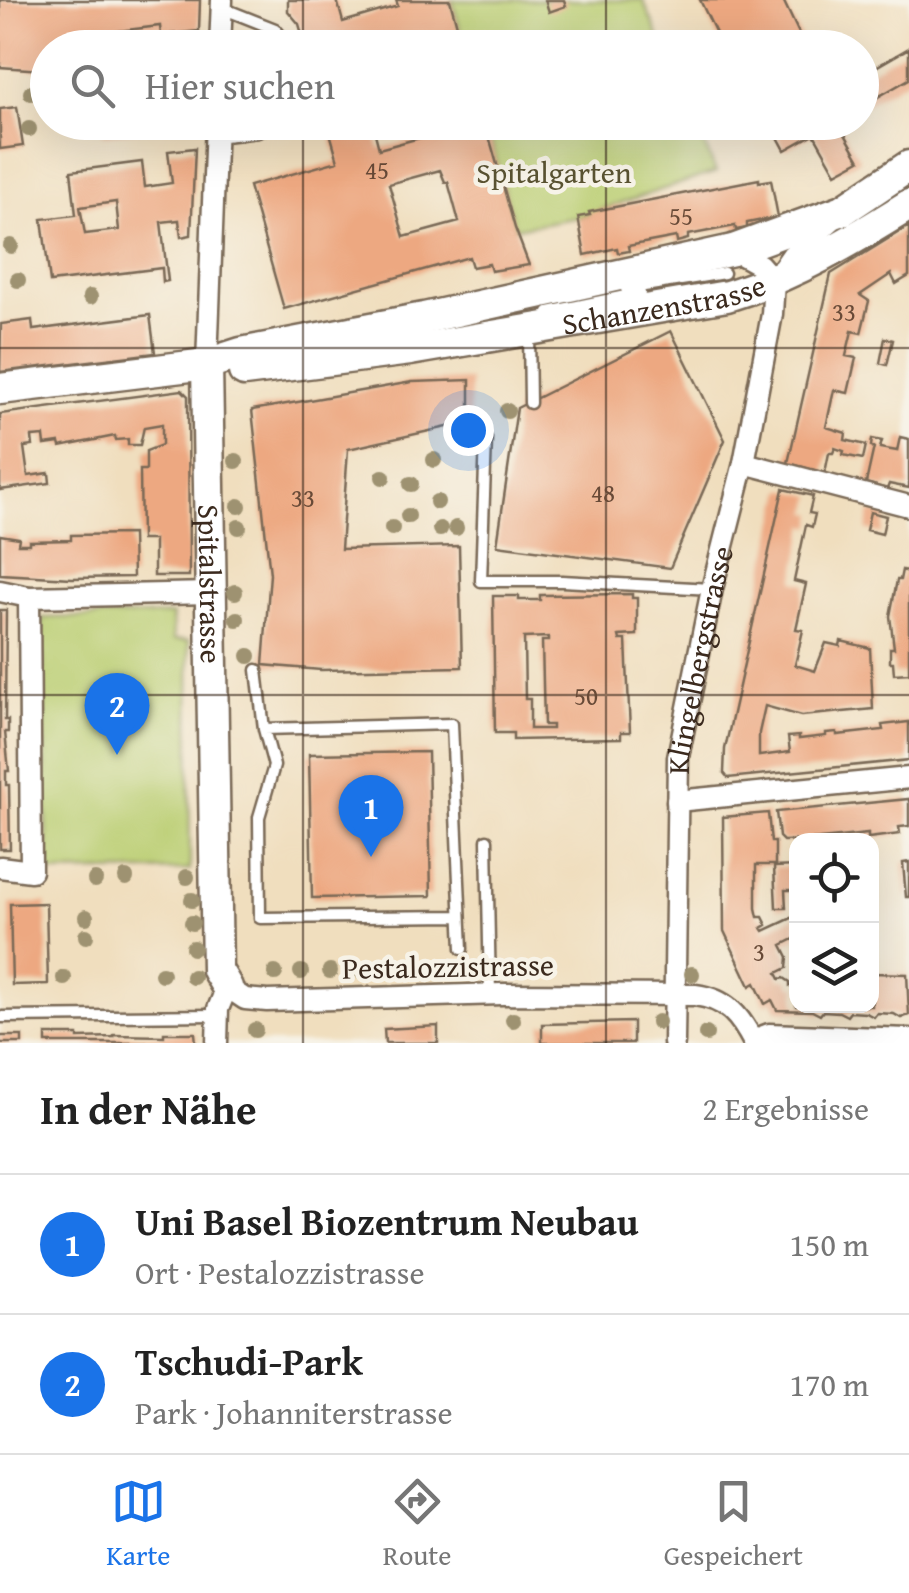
<!DOCTYPE html>
<html lang="de">
<head>
<meta charset="utf-8">
<style>
	body { margin:0; font-family:"Gentium Book Plus",serif; background:#f6f6f6; color:#222 }
	.controls { position:absolute; right:30px; bottom:30px; display:grid; overflow:hidden; border-radius:20px; box-shadow:0 10px 40px #0002 }
	.controls button { width:90px; height:90px; display:grid; place-items:center; padding:0; border:0; border-bottom:2px solid #e0e0e0; background:#fff; color:#222; font:50px sans-serif }
	.you { position:absolute; left:468px; top:430px; width:35px; height:35px; margin:-25px; border:8px solid #fff; border-radius:50%; background:#1a73e8; box-shadow:0 0 0 15px #1a73e833 }
	.badge { display:grid; place-items:center; width:65px; height:65px; border-radius:50%; background:#1a73e8; color:#fff; font-size:32px; font-weight:700 }
	.pin { position:absolute; translate:-50% -82px; filter:drop-shadow(0 2px 5px #0008) }
	.pin::after { content:''; position:absolute; top:52px; width:35px; height:30px; background:inherit; clip-path:polygon(0 0,100% 0,50% 100%) }
	.list { margin:0; padding:0; list-style:none }
	h2 { display:flex; justify-content:space-between; align-items:center; height:130px; margin:0; padding:0 40px; font-size:42px }
	h2 small { font-size:32px; font-weight:400; color:#767676 }
	.list li { display:grid; grid-template-columns:65px 1fr auto; gap:30px; align-items:center; box-sizing:border-box; height:140px; padding:0 40px; border-top:2px solid #e0e0e0 }
	.list b { display:block; font-size:38px; white-space:nowrap }
	.list p { margin:0; font-size:32px; white-space:nowrap; color:#767676 }
	.list em { font-size:32px; font-style:normal; color:#767676 }
	.icon { flex:none; width:55px; height:55px; fill:none; stroke:currentColor; stroke-width:2; stroke-linecap:round; stroke-linejoin:round }
	.map { position:relative; flex:none; width:909px; height:1043px; overflow:hidden }
	.search { position:absolute; background:#fff; box-shadow:0 10px 40px #0002; left:30px; right:30px; top:30px; height:110px; display:flex; align-items:center; gap:25px; box-sizing:border-box; padding:0 35px; border-radius:55px; color:#767676; font-size:38px }
	.sheet { height:410px; background:#fff }
	nav { display:flex; justify-content:space-around; align-items:center; box-sizing:border-box; height:140px; border-top:2px solid #e0e0e0; background:#fff; font-size:28px; color:#767676 }
	nav a { display:grid; justify-items:center; gap:5px }
	nav .on { color:#1a73e8 }
	.map>svg:first-child { display:block }
	.green { fill:#b9cd70; stroke:#7a7c47; stroke-width:2.5 }
	.building { fill:#eda881; fill-rule:evenodd }
	.lines { fill:none; stroke-linecap:round; stroke-linejoin:round }
	.lane-casing { stroke:#7a6956; stroke-width:15 }
	.street-casing { stroke:#7a6956; stroke-width:25 }
	.secondary-casing { stroke:#7a6956; stroke-width:35 }
	.lane { stroke:#fff; stroke-width:10 }
	.street { stroke:#fff; stroke-width:20 }
	.secondary { stroke:#fff; stroke-width:30 }
	.tree { fill:#9e9271 }
	.grid { fill:none; stroke:#3b2a1e; stroke-width:2.5; stroke-opacity:0.55 }
	.labels { text-anchor:middle; dominant-baseline:central; stroke-width:9; stroke-linejoin:round; paint-order:stroke }
	.number-label { font-size:25px; fill:#684a37 }
	.park-label { font-size:30px; fill:#5a5332; stroke:#f7f3e8 }
	.street-label { font-size:30px; fill:#3b2a1e; stroke:#f7f3e8 }
</style>
</head>
<body>
<div class="map">
<svg width="909" height="1043" viewBox="0 0 909 1043">
	<rect width="100%" height="100%" fill="#f7f3e8"/>
	<filter id="ink" filterUnits="userSpaceOnUse"><feTurbulence type="fractalNoise" baseFrequency=".01" numOctaves="2"/><feDisplacementMap in="SourceGraphic" scale="20" xChannelSelector="R" yChannelSelector="G"/><feConvolveMatrix kernelMatrix="1 2 1 2 8 2 1 2 1" color-interpolation-filters="sRGB"/></filter>
	<filter id="wash" filterUnits="userSpaceOnUse"><feTurbulence type="fractalNoise" baseFrequency=".0048" numOctaves="4" result="noise"/><feDisplacementMap in="SourceGraphic" scale="40" xChannelSelector="R" yChannelSelector="G"/><feGaussianBlur stdDeviation="2.25" result="paint"/><feColorMatrix in="noise" values="0 0 0 0 0 0 0 0 0 0 0 0 0 0 0 0 0 1.4 0 .05"/><feComposite in="paint" operator="in"/></filter>
	<g filter="url(#wash)">
		<rect width="100%" height="100%" fill="#f0debe"/>
		<!-- green -->
		<path class="green" d="M452,0H643L663,47H465Z
			M486,123H695L716,172L578,217L515,228Z
			M172,615L173,640L189,641L190,870L48,873L42,618Z"/>
		<g id="blocks">
			<!-- building -->
			<path class="building" d="M0,0H200L199,31L161,35L160,26L93,34V43L48,48L42,70L0,67Z
				M288,0H337L343,22L398,6L396,0H450L463,48H306L299,24L288,11Z
				M545,0H564L566,6L549,12Z
				M700,0H783L805,46L723,48Z
				M909,48V79L862,106V75Z
				M17,107L23,146L0,149V109Z
				M101,122H144L145,129L103,135Z
				M327,122H372L379,149L434,134L431,122H485L515,228L529,265L491,271L489,264L472,267L469,257L284,309L249,186L338,161ZM440,170L445,182H448L459,222L404,237L389,184Z
				M779,122H838L860,160L836,173L814,134L785,150L772,126Z
				M195,148L191,235L181,237L179,220L161,222L168,281L163,282L162,268L50,282L42,219L76,215L71,171L142,162L145,187L172,183L168,151ZM116,202L119,230L85,234L80,207Z
				M759,179V182L771,180L778,217L747,223V228L736,230L735,226L688,235V239L677,242L676,237L628,246L629,251L618,253L617,248L585,255L578,217L590,215L589,212Z
				M909,226V276L896,284L891,274L860,295L869,301L861,333L852,331L846,356L856,358L848,393L834,390L826,427L846,433L845,440L866,445L863,459L843,455L844,451L835,448L833,453H829L825,473L788,463L831,274Z
				M150,315L155,353L0,372L1,324L32,320L33,330Z
				M671,331L725,440L670,568L497,545L517,408Z
				M885,338L893,340L887,365L880,363Z
				M470,380V422L348,449L341,549L459,546L462,667L321,670L263,665L270,574L252,410L412,382Z
				M182,390L188,396L189,576H154V540H141L140,470H146V451L162,445V424L144,427L140,445H128V439L116,440L115,436L60,447L59,443L45,445L44,436L32,437L33,446L24,447L28,476L49,473L50,483L0,490V414Z
				M900,437L909,439V488L889,484L887,489L866,483L874,447L871,446L872,439L882,441L880,448L897,451Z
				M783,489L813,496L809,513L815,514L812,527L806,525L794,581L806,584L796,629L803,630L795,665L815,671L826,643L840,646L841,641L870,648L873,709L801,716L765,706L759,733V756L790,752L788,737L799,736V739L826,736V733L837,732V735L883,730L882,725L909,722V760L728,778L724,773L725,749Z
				M870,512L886,516L882,534L866,530Z
				M132,534L133,577L72,578L0,574V535L19,538L18,544H29V541L71,540V535Z
				M902,570L909,572V673L894,674L893,662H890V648H894L890,616L897,580H900Z
				M632,594V598H637V635L619,636L620,640H626L630,732H621V738L513,740V733H495L493,596H519V600H540V595ZM548,637V641H542L544,725H552V729H530V699H525L524,638Z
				M0,610H6L5,720H8V732H5L9,771H6V785H9L10,849H0Z
				M428,752L431,896L312,898L309,754Z
				M909,799V826L899,827L900,834L868,838V834L811,840L783,841L779,837L776,812Z
				M768,813L771,842H775V865H756V908L758,917H763L767,925L762,928L764,931L796,916V938L782,945L788,957L787,968L777,973L780,979L784,978L790,982V986H796V1006H872V973L907,974L909,1015L901,1018L894,1014L877,1013L874,1017L866,1013L850,1012L847,1016L839,1012L823,1011L820,1015L812,1011L777,1010L772,1000L765,1004L755,983L750,986L724,931L723,817Z
				M909,862V897H906L903,863Z
				M796,866V890H785L786,908H776L774,867Z
				M46,903L48,984L12,985L10,904Z
				M633,1022V1043H542V1024Z
				M438,1026V1043H385L384,1029Z
				M164,1033H195L196,1043H46V1035H78V1038L114,1037V1035L164,1036Z
				M0,1036H22V1043H0Z"/>
		</g>
	</g>
	<g filter="url(#ink)">
		<use href="#blocks" fill-opacity="0" stroke="#7a6956" stroke-width="2.5"/>
		<g class="lines">
			<defs>
				<path id="lane" d="M222,8L275,29L291,48
					M216,137L258,132L276,122
					M626,289L724,273
					M549,312L640,293
					M529,332L530,403
					M486,438L481,581H562L712,589
					M257,670L264,729L452,724L462,949
					M264,729L274,766L259,817L260,918L460,916
					M487,840L490,994
					M0,1017L218,1015"/>
				<g id="street">
					<path d="M220,48L222,0"/>
					<path d="M733,250L760,265L774,281"/>
					<path d="M207,364L216,122"/>
					<path d="M744,463L909,506"/>
					<path d="M0,591L29,597L211,593"/>
					<path d="M677,801L909,778"/>
					<path d="M0,867L31,871L29,597"/>
					<path d="M753,1040L769,1034L909,1039"/>
					<path d="M217,1043L218,1009L227,987L245,999L267,1001L502,994L695,995C727,999 740,1016 754,1043"/>
					<path id="s1" d="M674,1043L678,757L712,589L744,463L772,314L774,281L792,255L831,221"/>
				</g>
				<g id="secondary">
					<path id="s2" d="M207,364L217,970L227,987"/>
					<path id="s3" d="M244,371L410,350L727,296C793,276 850,242 909,205"/>
					<path d="M0,389L207,364L241,353L424,318L733,250L843,210L909,166"/>
				</g>
			</defs>
			<!-- lane casing -->
			<use href="#lane" class="lane-casing"/>
			<!-- street casing -->
			<use href="#street" class="street-casing"/>
			<!-- secondary casing -->
			<use href="#secondary" class="secondary-casing"/>
			<!-- lane -->
			<use href="#lane" class="lane"/>
			<!-- street -->
			<use href="#street" class="street"/>
			<!-- secondary -->
			<use href="#secondary" class="secondary"/>
		</g>
		<!-- trees -->
		<g class="tree">
			<circle cx="31" cy="93" r="8"/>
			<circle cx="29" cy="129" r="8"/>
			<circle cx="11" cy="246" r="8"/>
			<circle cx="18" cy="280" r="8"/>
			<circle cx="90" cy="297" r="8"/>
			<circle cx="507" cy="411" r="8"/>
			<circle cx="471" cy="446" r="8"/>
			<circle cx="434" cy="460" r="8"/>
			<circle cx="236" cy="461" r="8"/>
			<circle cx="383" cy="477" r="8"/>
			<circle cx="411" cy="484" r="8"/>
			<circle cx="437" cy="502" r="8"/>
			<circle cx="239" cy="506" r="8"/>
			<circle cx="408" cy="516" r="8"/>
			<circle cx="239" cy="527" r="8"/>
			<circle cx="392" cy="528" r="8"/>
			<circle cx="456" cy="528" r="8"/>
			<circle cx="440" cy="529" r="8"/>
			<circle cx="235" cy="592" r="8"/>
			<circle cx="237" cy="619" r="8"/>
			<circle cx="249" cy="656" r="8"/>
			<circle cx="187" cy="877" r="8"/>
			<circle cx="126" cy="878" r="8"/>
			<circle cx="95" cy="880" r="8"/>
			<circle cx="192" cy="900" r="8"/>
			<circle cx="86" cy="917" r="8"/>
			<circle cx="192" cy="923" r="8"/>
			<circle cx="86" cy="936" r="8"/>
			<circle cx="193" cy="948" r="8"/>
			<circle cx="419" cy="968" r="8"/>
			<circle cx="389" cy="969" r="8"/>
			<circle cx="330" cy="971" r="8"/>
			<circle cx="361" cy="971" r="8"/>
			<circle cx="301" cy="972" r="8"/>
			<circle cx="275" cy="973" r="8"/>
			<circle cx="162" cy="974" r="8"/>
			<circle cx="692" cy="974" r="8"/>
			<circle cx="193" cy="977" r="8"/>
			<circle cx="64" cy="978" r="8"/>
			<circle cx="513" cy="1020" r="8"/>
			<circle cx="658" cy="1022" r="8"/>
			<circle cx="255" cy="1030" r="8"/>
			<circle cx="706" cy="1034" r="8"/>
		</g>
	</g>
	<!-- grid -->
	<path class="grid" d="M303,0V48M606,0V48M303,122V1043M606,122V1043M0,348H909M0,695H909"/>
	<g class="labels">
		<!-- number labels -->
		<g class="number-label">
			<text x="377" y="170">45</text>
			<text x="681" y="216">55</text>
			<text x="844" y="312">33</text>
			<text x="603" y="493">48</text>
			<text x="303" y="498">33</text>
			<text x="586" y="696">50</text>
			<text x="759" y="952">3</text>
		</g>
		<!-- park labels -->
		<g class="park-label">
			<text x="554" y="172">Spitalgarten</text>
		</g>
		<!-- street labels -->
		<g class="street-label">
			<text stroke="none"><textPath href="#s3" startOffset="425">Schanzenstrasse</textPath></text>
			<text stroke="none"><textPath href="#s2" startOffset="220">Spitalstrasse</textPath></text>
			<text stroke="none"><textPath href="#s1" startOffset="385">Klingelbergstrasse</textPath></text>
			<text transform="translate(448 966) rotate(-1)">Pestalozzistrasse</text>
		</g>
	</g>
</svg>
<div class="controls">
<button><svg class="icon" aria-label="locate" viewBox="0 0 24 24"><circle cx="12" cy="12" r="6"/><path d="M12 2v4M12 18v4M2 12h4M18 12h4"/></svg></button>
<button><svg class="icon" aria-label="layers" viewBox="0 0 24 24"><path d="M12 4l9 5-9 5-9-5zM3 14l9 5 9-5"/></svg></button>
</div>
<div class="you"></div>
<div class="pin badge" style="left:371px;top:857px">1</div>
<div class="pin badge" style="left:117px;top:755px">2</div>
<div class="search"><svg class="icon" aria-label="search" viewBox="0 0 24 24"><circle cx="10" cy="10" r="6"/><path d="M15 15l6 6"/></svg>Hier suchen</div>
</div>
<section class="sheet">
<h2>In der Nähe<small>2 Ergebnisse</small></h2>
<ul class="list">
<li><span class="badge">1</span><div><b>Uni Basel Biozentrum Neubau</b><p>Ort · Pestalozzistrasse</p></div><em>150 m</em></li>
<li><span class="badge">2</span><div><b>Tschudi-Park</b><p>Park · Johanniterstrasse</p></div><em>170 m</em></li>
</ul>
</section>
<nav>
<a class="on"><svg class="icon" aria-label="map" viewBox="0 0 24 24"><path d="M3 6l6-2 6 2 6-2v14l-6 2-6-2-6 2zM9 4v14M15 6v14"/></svg>Karte</a>
<a><svg class="icon" aria-label="directions" viewBox="0 0 24 24"><path d="M12 3l9 9-9 9-9-9zM9 14v-3h6M13 9l2 2-2 2"/></svg>Route</a>
<a><svg class="icon" aria-label="saved" viewBox="0 0 24 24"><path d="M7 4h10v16l-5-4-5 4z"/></svg>Gespeichert</a>
</nav>
</body>
</html>
